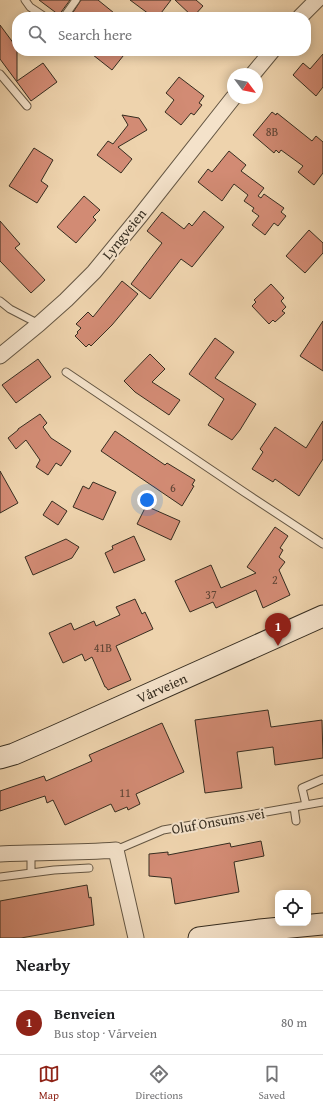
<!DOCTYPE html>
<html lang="en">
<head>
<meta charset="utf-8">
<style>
	body { margin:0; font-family:"Gentium Book Plus",serif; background:#f6f6f6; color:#202124 }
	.controls { position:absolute; right:12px; bottom:12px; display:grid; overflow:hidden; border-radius:8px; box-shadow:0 2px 10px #0003 }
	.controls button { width:36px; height:36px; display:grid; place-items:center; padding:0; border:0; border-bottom:1px solid #e0e0e0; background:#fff; color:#202124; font:20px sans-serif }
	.compass { position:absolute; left:227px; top:68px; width:36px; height:36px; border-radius:50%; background:#fff; box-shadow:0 2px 10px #0003; rotate:122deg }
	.you { position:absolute; left:147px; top:500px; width:14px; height:14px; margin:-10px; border:3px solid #fff; border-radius:50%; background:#1a73e8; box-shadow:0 0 0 6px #1a73e833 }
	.badge { display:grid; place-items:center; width:26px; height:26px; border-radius:50%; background:#8f2418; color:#fff; font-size:13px; font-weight:700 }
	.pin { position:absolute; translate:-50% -33px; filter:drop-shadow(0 1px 2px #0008) }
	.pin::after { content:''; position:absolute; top:21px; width:14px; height:12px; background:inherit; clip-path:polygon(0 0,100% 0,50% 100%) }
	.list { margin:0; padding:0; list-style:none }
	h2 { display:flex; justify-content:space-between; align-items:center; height:52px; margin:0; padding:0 16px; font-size:17px }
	h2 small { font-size:13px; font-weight:400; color:#757577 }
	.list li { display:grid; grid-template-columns:26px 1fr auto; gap:12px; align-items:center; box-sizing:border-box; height:64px; padding:0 16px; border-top:1px solid #e0e0e0 }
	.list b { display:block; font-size:15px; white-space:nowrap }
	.list p { margin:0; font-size:13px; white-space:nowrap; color:#757577 }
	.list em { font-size:13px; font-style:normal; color:#757577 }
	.icon { flex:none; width:22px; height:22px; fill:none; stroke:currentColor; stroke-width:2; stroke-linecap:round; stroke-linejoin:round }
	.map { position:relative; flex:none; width:323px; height:938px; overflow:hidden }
	.search { position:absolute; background:#fff; box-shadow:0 2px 10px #0003; left:12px; right:12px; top:12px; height:44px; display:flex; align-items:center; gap:10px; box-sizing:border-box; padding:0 14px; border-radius:16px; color:#757577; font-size:15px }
	.sheet { height:116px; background:#fff }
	nav { display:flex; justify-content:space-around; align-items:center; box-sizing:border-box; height:56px; border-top:1px solid #e0e0e0; background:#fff; font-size:11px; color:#757577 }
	nav a { display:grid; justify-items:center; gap:2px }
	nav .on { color:#8f2418 }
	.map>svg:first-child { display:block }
	.building { fill:#d28b74; stroke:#362d20 }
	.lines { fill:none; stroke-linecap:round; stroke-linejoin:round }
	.lane-casing { stroke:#645643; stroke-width:9 }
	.street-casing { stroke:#645643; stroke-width:17 }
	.secondary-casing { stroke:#362d20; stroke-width:23 }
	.lane { stroke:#f4e2ca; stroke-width:7 }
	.street { stroke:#f4e2ca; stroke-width:15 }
	.secondary { stroke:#f4e2ca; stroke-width:21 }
	.labels { text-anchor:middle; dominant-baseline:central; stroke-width:4; stroke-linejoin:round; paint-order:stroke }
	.number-label { font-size:12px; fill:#5d4435 }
	.street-label { font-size:14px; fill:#362d20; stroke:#f4e2ca }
</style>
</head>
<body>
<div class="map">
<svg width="323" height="938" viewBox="0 0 323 938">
	<rect width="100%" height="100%" fill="#eed3ad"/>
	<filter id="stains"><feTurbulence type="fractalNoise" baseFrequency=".005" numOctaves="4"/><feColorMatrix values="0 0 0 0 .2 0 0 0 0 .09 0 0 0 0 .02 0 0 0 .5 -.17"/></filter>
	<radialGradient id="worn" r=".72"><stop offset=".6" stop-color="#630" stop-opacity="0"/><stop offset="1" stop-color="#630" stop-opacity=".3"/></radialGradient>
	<!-- building -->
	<path class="building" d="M39,0H70L59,15Z
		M81,0H98L119,17H70Z
		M130,0H171L158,17H153Z
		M175,0H196L203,6L193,17Z
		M0,25L17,48V81L43,63L57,82L31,101L0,59Z
		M88,51H127L112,70Z
		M323,54V87L316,96L293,75L303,63L310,69Z
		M179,77L204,96L199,103L202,105L194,115L191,113L181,125L165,112L174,100L166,93Z
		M272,112L276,115L277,113L312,141L316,136L323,142V173L314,185L298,172L303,166L281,150L279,153L276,150L274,153L253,135Z
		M122,115L139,118L147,130L118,147L132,159L121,173L97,155L108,141L113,144L128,125Z
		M34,148L53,160L41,181L48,186L37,203L9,186Z
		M229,151L246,165L241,171L264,188L258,196L261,198L264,194L284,208L281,212L286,216L278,226L274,223L265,235L252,225L259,216L252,211L254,208L244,201L248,195L234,184L222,201L198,182L208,169L212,172Z
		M84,196L100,210L93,217L96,220L76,243L57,227Z
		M204,211L224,227L192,267L181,259L150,299L131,284L162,243L147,231L162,212L184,229L189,223L192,226Z
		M0,221L20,244L15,248L45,280L31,293L0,261Z
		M309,230L323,243V253L305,273L286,256Z
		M122,281L138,294L112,325L91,346L89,344L86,347L75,336L78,333L77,332L81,328L76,324L88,312L93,317Z
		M271,284L284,298L281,301L286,307L282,311L285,313L275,322L273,320L269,324L252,306L256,302L254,300Z
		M323,321V371L300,356Z
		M215,338L234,352L215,378L256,404L240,430L232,440L208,425L224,399L189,374Z
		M150,354L165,369L152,382L180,400L169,415L135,392L124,381Z
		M38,359L51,377L16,403L2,385Z
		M40,414L47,423L43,427L51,438L71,451L61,466L56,463L48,475L36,467L40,460L26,440L16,449L8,438L18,430V429Z
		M323,421V459L299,496L275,479L273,482L252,469L263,452L260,449L275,427L306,448Z
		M115,431L165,465L167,463L195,480L192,485L194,486L182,506L101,451Z
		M0,471L18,503L0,513Z
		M93,482L116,492L103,520L73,507L83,486L89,489Z
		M52,501L67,511L58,525L43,515Z
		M146,506L180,521L171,540L137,524Z
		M275,527L288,536L280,548L283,550L279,557L285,562L279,570L290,595L263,608L256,590L216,608L213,602L190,612L175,581L211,565L221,588L256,573L247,567Z
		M134,536L145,560L114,573L105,553L113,549L112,546Z
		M66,539L79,547L72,558L33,575L25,557Z
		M135,599L142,614L145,612L153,629L116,646L131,680L108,690L106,687H105L92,657L85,661L82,654L63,663L49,633L71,623L74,630L94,621L96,626L120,615L116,607Z
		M268,710L271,727L322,720L323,758L275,765L273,747L237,752L242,788L205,793L195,720Z
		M162,723L184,772L136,794L140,804L128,810L127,807L115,812L111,804L65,825L53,800L47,803L45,796L0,811V791L44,776L46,781L92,761L89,755Z
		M261,841L264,856L234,862L239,892L175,904L171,878L149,876V854L168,852V855L230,843L231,847Z
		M87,885L89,898L91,897L94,925L21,938H0V901Z"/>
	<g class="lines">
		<defs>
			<path id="lane" d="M25,0L30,7L45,17
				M64,17L76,0
				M0,74L27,106
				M0,301L10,309L39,324
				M66,372L244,492L323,544
				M306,805L302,788L323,779
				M294,807L296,821
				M116,850L163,830L323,802
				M31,853V872
				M0,877L54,870L89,868"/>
			<path id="street" d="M300,17L317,0
				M253,74L272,51
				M0,356L39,324L66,300L94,272L140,216L233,98
				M0,854C39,852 77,853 116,850L136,938"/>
			<path id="secondary" d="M0,758L14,754L53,737L323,616
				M199,938L260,930L323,924"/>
		</defs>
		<!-- lane casing -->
		<use href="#lane" class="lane-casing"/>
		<!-- street casing -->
		<use href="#street" class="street-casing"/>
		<!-- secondary casing -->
		<use href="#secondary" class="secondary-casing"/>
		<!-- lane -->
		<use href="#lane" class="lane"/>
		<!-- street -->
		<use href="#street" class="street"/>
		<!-- secondary -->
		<use href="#secondary" class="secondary"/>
	</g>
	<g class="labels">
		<!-- number labels -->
		<g class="number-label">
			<text x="272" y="131">8B</text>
			<text x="173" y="487">6</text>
			<text x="275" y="579">2</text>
			<text x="211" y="594">37</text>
			<text x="103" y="647">41B</text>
			<text x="125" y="792">11</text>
		</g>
		<!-- street labels -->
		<g class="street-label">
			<text transform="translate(124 234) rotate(-51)">Lyngveien</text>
			<text transform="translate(162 688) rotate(-24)">Vårveien</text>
			<text transform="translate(218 821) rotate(-10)">Oluf Onsums vei</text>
		</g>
	</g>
	<rect width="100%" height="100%" filter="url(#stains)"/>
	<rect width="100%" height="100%" fill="url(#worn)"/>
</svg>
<div class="controls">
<button><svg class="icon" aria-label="locate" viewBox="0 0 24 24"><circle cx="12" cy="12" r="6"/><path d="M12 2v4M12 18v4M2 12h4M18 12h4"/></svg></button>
</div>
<svg class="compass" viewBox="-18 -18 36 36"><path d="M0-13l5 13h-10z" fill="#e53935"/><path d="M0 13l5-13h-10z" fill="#757577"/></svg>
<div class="you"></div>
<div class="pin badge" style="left:278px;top:646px">1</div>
<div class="search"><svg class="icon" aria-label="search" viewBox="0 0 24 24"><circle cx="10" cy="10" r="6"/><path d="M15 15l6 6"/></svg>Search here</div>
</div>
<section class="sheet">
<h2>Nearby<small></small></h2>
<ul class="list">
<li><span class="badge">1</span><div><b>Benveien</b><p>Bus stop · Vårveien</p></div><em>80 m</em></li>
</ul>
</section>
<nav>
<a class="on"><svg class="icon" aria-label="map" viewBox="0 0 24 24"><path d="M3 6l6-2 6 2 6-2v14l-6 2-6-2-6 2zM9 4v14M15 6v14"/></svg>Map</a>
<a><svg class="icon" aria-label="directions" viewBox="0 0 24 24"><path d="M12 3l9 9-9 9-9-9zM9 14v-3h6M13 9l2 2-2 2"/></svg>Directions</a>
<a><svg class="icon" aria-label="saved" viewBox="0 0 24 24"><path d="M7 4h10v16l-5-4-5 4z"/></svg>Saved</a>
</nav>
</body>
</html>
